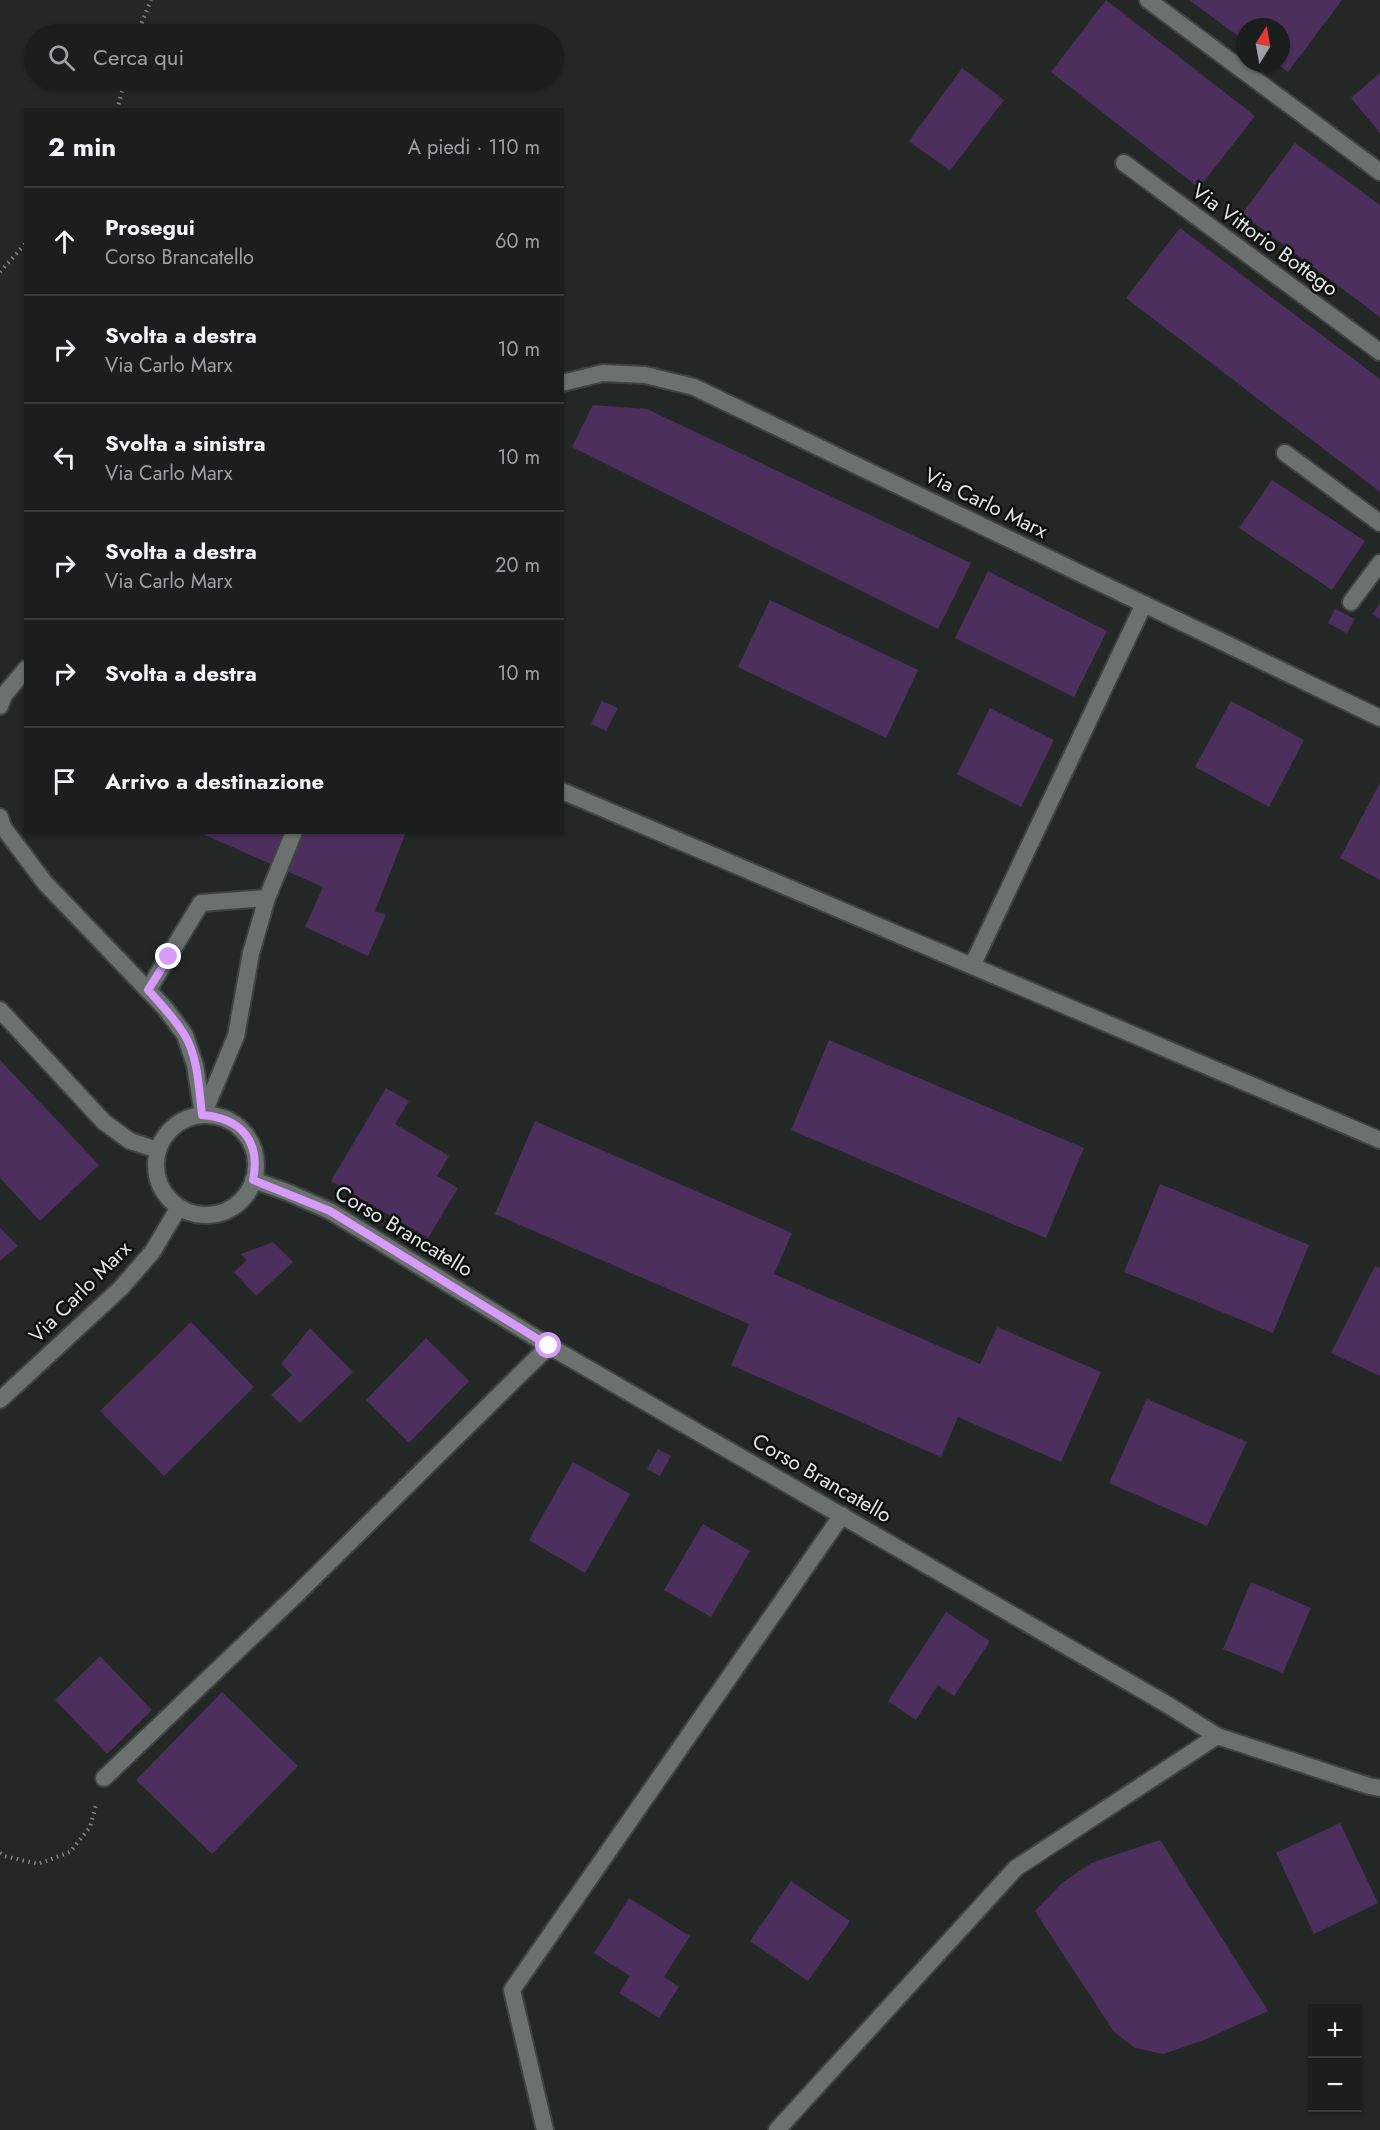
<!DOCTYPE html>
<html lang="it">
<head>
<meta charset="utf-8">
<style>
	body { margin:0; font-family:Jost,sans-serif; background:#272b2a; color:#f1f3f6 }
	.controls { position:absolute; right:18px; bottom:18px; display:grid; overflow:hidden; border-radius:0px; box-shadow:0 2px 4px #0004 }
	.controls button { width:54px; height:54px; display:grid; place-items:center; padding:0; border:0; border-bottom:2px solid #383c3b; background:#1a1e1d; color:#f1f3f6; font:30px sans-serif }
	.compass { position:absolute; left:1236px; top:18px; width:54px; height:54px; border-radius:50%; background:#1a1e1d; box-shadow:0 2px 4px #0004; rotate:11deg }
	.stop { position:absolute; width:18px; height:18px; margin:-14px; border:4px solid #d79bf9; border-radius:50%; background:#fff }
	.stop.end { background:#d79bf9; border-color:#fff; box-shadow:0 2px 6px #0008 }
	.list { margin:0; padding:0; list-style:none }
	h2 { display:flex; justify-content:space-between; align-items:center; height:78px; margin:0; padding:0 24px; font-size:26px }
	h2 small { font-size:20px; font-weight:400; color:#9fa2a4 }
	.list li { display:grid; grid-template-columns:39px 1fr auto; gap:18px; align-items:center; box-sizing:border-box; height:108px; padding:0 24px; border-top:2px solid #383c3b }
	.list b { display:block; font-size:22px; white-space:nowrap }
	.list p { margin:0; font-size:20px; white-space:nowrap; color:#9fa2a4 }
	.list em { font-size:20px; font-style:normal; color:#9fa2a4 }
	.icon { flex:none; width:33px; height:33px; fill:none; stroke:currentColor; stroke-width:2; stroke-linecap:round; stroke-linejoin:round }
	.map { position:relative; flex:none; width:1380px; height:2130px; overflow:hidden }
	.search { position:absolute; background:#1a1e1d; box-shadow:0 2px 4px #0004; left:24px; top:24px; width:540px; height:66px; display:flex; align-items:center; gap:15px; box-sizing:border-box; padding:0 21px; border-radius:33px; color:#9fa2a4; font-size:22px }
	.panel { position:absolute; background:#1a1e1d; box-shadow:0 2px 4px #0004; left:24px; top:108px; width:540px; height:726px; border-radius:0px }
	.map>svg:first-child { display:block }
	.building { fill:#4c2f5c }
	.lines { fill:none; stroke-linecap:round; stroke-linejoin:round }
	.service-casing { stroke:#3f4443; stroke-width:20 }
	.minor-casing { stroke:#3f4443; stroke-width:20 }
	.secondary-casing { stroke:#3f4443; stroke-width:20 }
	.path { stroke:#848988; stroke-width:4; stroke-dasharray:1.5 4.5; stroke-linecap:butt }
	.service { stroke:#6a716f; stroke-width:16 }
	.minor { stroke:#6a716f; stroke-width:16 }
	.secondary { stroke:#6a716f; stroke-width:16 }
	.route { stroke:#d79bf9; stroke-width:8 }
	.labels { text-anchor:middle; dominant-baseline:central; stroke-width:5; stroke-linejoin:round; paint-order:stroke }
	.street-label { font-size:21px; fill:#e1e5e4; stroke:#0e100f }
</style>
</head>
<body>
<div class="map">
<svg width="1380" height="2130" viewBox="0 0 1380 2130">
	<rect width="100%" height="100%" fill="#232827"/>
	<!-- building -->
	<path class="building" d="M1106,0L1255,116L1199,188L1051,72Z
		M1189,0H1342L1288,72L1276,63H1281V27H1245V41Z
		M962,68L1004,100L950,171L909,141Z
		M1380,73V133L1351,98Z
		M1295,143L1380,205V317L1242,214Z
		M1180,228L1380,379V492L1126,298Z
		M593,405L647,409L971,563L938,629L572,447Z
		M1272,480L1365,541L1332,590L1239,528Z
		M988,571L1107,631L1074,697L955,638Z
		M770,600L918,670L886,738L738,667Z
		M1380,604V619L1372,614Z
		M1335,609L1355,619L1347,633L1328,623Z
		M602,701L618,708L606,731L591,724Z
		M1231,701L1304,740L1269,807L1195,767Z
		M990,708L1054,740L1021,807L957,774Z
		M1380,783V880L1340,858Z
		M198,832H406L375,911L386,915L368,956L305,927L323,887Z
		M829,1040L1084,1148L1046,1238L791,1130Z
		M0,1060L99,1165L40,1221L0,1178Z
		M386,1088L409,1101L395,1124L449,1156L437,1176L458,1188L428,1238L331,1181Z
		M535,1121L792,1233L774,1274L980,1364L997,1327L1101,1372L1061,1462L958,1417L941,1457L731,1365L749,1324L495,1214Z
		M1160,1184L1309,1245L1273,1333L1124,1272Z
		M0,1228L18,1246L0,1261Z
		M273,1242L293,1262L256,1296L234,1272L247,1260L241,1254Z
		M1375,1266L1380,1268V1376L1331,1353Z
		M191,1322L254,1387L164,1476L100,1411Z
		M310,1328L353,1372L300,1423L271,1395L292,1375L281,1364Z
		M426,1338L469,1381L409,1443L366,1400Z
		M1147,1399L1247,1442L1207,1526L1109,1483Z
		M658,1449L671,1456L660,1476L647,1469Z
		M573,1462L630,1494L585,1573L529,1540Z
		M703,1524L750,1551L711,1617L664,1590Z
		M1251,1582L1311,1608L1283,1673L1223,1649Z
		M946,1612L990,1641L954,1696L938,1685L916,1720L888,1701Z
		M100,1656L152,1710L107,1754L55,1700Z
		M222,1692L298,1766L212,1854L136,1780Z
		M1340,1823L1378,1903L1314,1934L1276,1853Z
		M1160,1840L1268,2011L1204,2040L1163,2054L1135,2048L1114,2032L1035,1911L1062,1883L1091,1863Z
		M791,1881L850,1921L808,1981L750,1941Z
		M629,1898L690,1936L664,1977L679,1987L659,2018L619,1993L630,1976L594,1953Z"/>
	<g class="lines">
		<defs>
			<path id="service" d="M972,966L1144,604
				M148,990L201,903L267,898
				M203,1115L236,1036L251,953L267,898L294,832"/>
			<path id="minor" d="M1148,0L1380,172
				M1124,163L1380,352
				M1285,453L1380,523
				M1351,602L1380,563
				M562,791L1380,1140
				M0,1010L104,1122L130,1141L158,1150
				M253,1180L287,1192L330,1211L549,1346L1168,1705L1217,1736L1369,1786L1380,1788
				M104,1778L299,1592L549,1346
				M545,2130L512,1990L842,1515
				M777,2130L1016,1868L1217,1736"/>
			<path id="secondary" d="M562,383L603,373L645,375L694,387L1380,718
				M0,706L4,695L26,669
				M0,817L3,827L45,883L165,1008L185,1035L195,1065L203,1115
				M156 1165a50 50 0 1 1 100 0a50 50 0 1 1-100 0Z
				M0,1400L121,1288L153,1251L179,1207"/>
		</defs>
		<!-- service casing -->
		<use href="#service" class="service-casing"/>
		<!-- minor casing -->
		<use href="#minor" class="minor-casing"/>
		<!-- secondary casing -->
		<use href="#secondary" class="secondary-casing"/>
		<!-- path -->
		<path class="path" d="M137,34L151,0
			M117,110L125,80
			M0,272L26,243
			M0,1853L4,1856L38,1864L70,1852L90,1827L96,1805"/>
		<!-- service -->
		<use href="#service" class="service"/>
		<!-- minor -->
		<use href="#minor" class="minor"/>
		<!-- secondary -->
		<use href="#secondary" class="secondary"/>
	</g>
	<g class="lines">
		<!-- route -->
		<path class="route" d="M169,957L148,990C161,1004 174,1018 184,1034C198,1056 199,1089 202,1115C241,1118 261,1141 253,1180L330,1211L549,1346"/>
	</g>
	<g class="labels">
		<!-- street labels -->
		<g class="street-label">
			<text transform="translate(1265 240) rotate(36)">Via Vittorio Bottego</text>
			<text transform="translate(986 503) rotate(26)">Via Carlo Marx</text>
			<text transform="translate(404 1231) rotate(31)">Corso Brancatello</text>
			<text transform="translate(80 1292) rotate(-45)">Via Carlo Marx</text>
			<text transform="translate(822 1478) rotate(30)">Corso Brancatello</text>
		</g>
	</g>
</svg>
<div class="controls">
<button>+</button>
<button>−</button>
</div>
<svg class="compass" viewBox="-18 -18 36 36"><path d="M0-13l5 13h-10z" fill="#e53935"/><path d="M0 13l5-13h-10z" fill="#9fa2a4"/></svg>
<div class="stop" style="left:549px;top:1346px"></div>
<div class="stop end" style="left:169px;top:957px"></div>
<div class="search"><svg class="icon" aria-label="search" viewBox="0 0 24 24"><circle cx="10" cy="10" r="6"/><path d="M15 15l6 6"/></svg>Cerca qui</div>
<section class="panel">
<h2>2 min<small>A piedi · 110 m</small></h2>
<ul class="list">
<li><svg class="icon" aria-label="ahead" viewBox="0 0 24 24"><path d="M12 20V5M6 11l6-6 6 6"/></svg><div><b>Prosegui</b><p>Corso Brancatello</p></div><em>60 m</em></li>
<li><svg class="icon" aria-label="right" viewBox="0 0 24 24"><path d="M7 20v-9h11M14 6l5 5-5 5"/></svg><div><b>Svolta a destra</b><p>Via Carlo Marx</p></div><em>10 m</em></li>
<li><svg class="icon" aria-label="left" viewBox="0 0 24 24"><path d="M17 20v-9H6M10 6l-5 5 5 5"/></svg><div><b>Svolta a sinistra</b><p>Via Carlo Marx</p></div><em>10 m</em></li>
<li><svg class="icon" aria-label="right" viewBox="0 0 24 24"><path d="M7 20v-9h11M14 6l5 5-5 5"/></svg><div><b>Svolta a destra</b><p>Via Carlo Marx</p></div><em>20 m</em></li>
<li><svg class="icon" aria-label="right" viewBox="0 0 24 24"><path d="M7 20v-9h11M14 6l5 5-5 5"/></svg><div><b>Svolta a destra</b></div><em>10 m</em></li>
<li><svg class="icon" aria-label="arrive" viewBox="0 0 24 24"><path d="M6 21V4h12l-3 4 3 4H6"/></svg><div><b>Arrivo a destinazione</b></div></li>
</ul>
</section>
</div>
</body>
</html>
